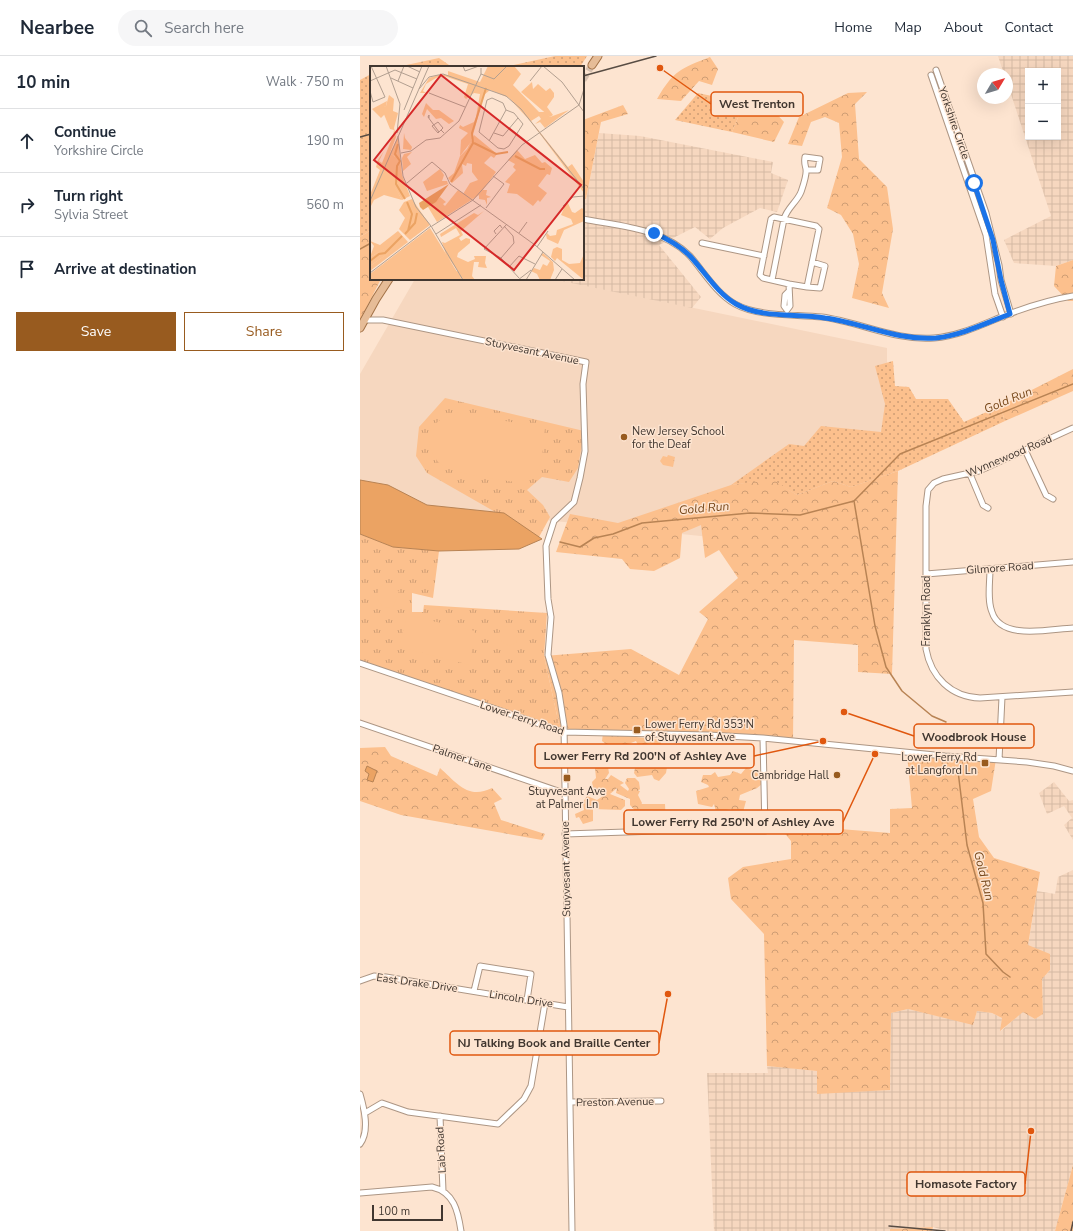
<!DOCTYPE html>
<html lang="en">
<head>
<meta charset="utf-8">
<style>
	body { margin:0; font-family:"Nunito Sans",sans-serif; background:#f6f6f7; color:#1f2937 }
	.controls { position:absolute; right:12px; top:12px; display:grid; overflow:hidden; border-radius:0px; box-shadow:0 4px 16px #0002 }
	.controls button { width:36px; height:36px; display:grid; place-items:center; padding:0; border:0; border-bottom:1px solid #e0e1e3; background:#fff; color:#1f2937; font:20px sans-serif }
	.compass { position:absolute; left:617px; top:12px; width:36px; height:36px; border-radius:50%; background:#fff; box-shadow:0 4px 16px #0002; rotate:52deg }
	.scale { position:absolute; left:12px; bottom:10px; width:71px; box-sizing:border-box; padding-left:4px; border:2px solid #413730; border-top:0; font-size:11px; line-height:14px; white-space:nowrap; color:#413730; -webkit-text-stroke:3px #fde4d0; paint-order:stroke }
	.stop { position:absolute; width:12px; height:12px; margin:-9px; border:3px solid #1a73e8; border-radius:50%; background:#fff }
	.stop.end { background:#1a73e8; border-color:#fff; box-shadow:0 1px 4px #0008 }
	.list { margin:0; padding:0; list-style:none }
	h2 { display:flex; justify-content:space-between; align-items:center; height:52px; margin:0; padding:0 16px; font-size:17px }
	h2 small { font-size:13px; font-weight:400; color:#747a83 }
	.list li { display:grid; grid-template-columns:26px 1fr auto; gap:12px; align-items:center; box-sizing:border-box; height:64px; padding:0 16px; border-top:1px solid #e0e1e3 }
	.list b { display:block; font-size:15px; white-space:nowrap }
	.list p { margin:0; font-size:13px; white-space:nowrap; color:#747a83 }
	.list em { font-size:13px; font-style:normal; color:#747a83 }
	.actions { display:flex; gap:8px; padding:12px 16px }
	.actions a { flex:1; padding:9px 0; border:1px solid #985b1f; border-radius:0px; text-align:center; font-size:14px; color:#985b1f }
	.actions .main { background:#985b1f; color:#fff }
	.icon { flex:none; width:22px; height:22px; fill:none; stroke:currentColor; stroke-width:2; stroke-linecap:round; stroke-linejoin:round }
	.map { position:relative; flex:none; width:713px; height:1175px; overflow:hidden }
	header { display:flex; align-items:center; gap:24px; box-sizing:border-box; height:56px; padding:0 20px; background:#fff; border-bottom:1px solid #e0e1e3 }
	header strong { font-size:19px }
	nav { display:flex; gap:22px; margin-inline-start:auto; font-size:14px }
	.search { width:280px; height:36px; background:#f6f6f7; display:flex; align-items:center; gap:10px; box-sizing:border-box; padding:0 14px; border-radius:22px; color:#747a83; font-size:15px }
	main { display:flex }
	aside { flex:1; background:#fff }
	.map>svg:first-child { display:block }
	.built { fill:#f6d7bf }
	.industrial { fill:url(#industrial-grid); fill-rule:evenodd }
	.grass { fill:url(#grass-dots) }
	.forest { fill:url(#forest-crowns) }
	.park { fill:url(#park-tufts) }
	.garden { fill:#fcc08d }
	.water { fill:#eba363; stroke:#b88354 }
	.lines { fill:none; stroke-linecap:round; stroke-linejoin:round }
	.stream { stroke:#b88354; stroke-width:1.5 }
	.major-tunnel { stroke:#d7c1b0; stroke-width:7; stroke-dasharray:7 3.5; stroke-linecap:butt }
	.minor-casing { stroke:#ad9684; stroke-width:7 }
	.major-casing { stroke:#a27146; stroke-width:9 }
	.minor { stroke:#fff; stroke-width:5 }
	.major { stroke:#e6bc97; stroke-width:7 }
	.rail { stroke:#584c43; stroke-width:1.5 }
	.route { stroke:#1a73e8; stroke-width:5 }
	.poi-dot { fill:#985b1f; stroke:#fde4d0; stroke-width:1.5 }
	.labels { text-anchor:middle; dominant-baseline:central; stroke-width:3; stroke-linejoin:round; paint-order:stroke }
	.street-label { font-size:11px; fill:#413730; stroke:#fde4d0 }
	.poi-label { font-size:11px; fill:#413730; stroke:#fde4d0; text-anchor:start }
	.water-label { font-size:12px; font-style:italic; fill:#78481a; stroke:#fde4d0 }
	.inset-river { fill:none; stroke:#eba363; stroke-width:2 }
	.inset-road { fill:none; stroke:#b29f90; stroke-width:1 }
	.view { fill:#d62828; fill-opacity:0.15; stroke:#d62828; stroke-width:2 }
	.inset-edge { fill:none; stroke:#413730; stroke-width:2 }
	.leader { fill:none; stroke:#e0570e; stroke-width:1.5 }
	.callout-dot { fill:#e0570e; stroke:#fde4d0; stroke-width:1.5 }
	.callout { fill:#fde4d0; stroke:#e0570e; stroke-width:1.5 }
	.callout-label { font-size:12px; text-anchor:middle; font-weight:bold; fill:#413730 }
</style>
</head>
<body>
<header>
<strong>Nearbee</strong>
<div class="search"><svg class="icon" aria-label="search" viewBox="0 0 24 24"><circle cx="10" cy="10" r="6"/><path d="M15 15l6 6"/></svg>Search here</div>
<nav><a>Home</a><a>Map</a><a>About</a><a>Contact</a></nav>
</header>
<main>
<aside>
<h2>10 min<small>Walk · 750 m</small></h2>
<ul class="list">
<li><svg class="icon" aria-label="ahead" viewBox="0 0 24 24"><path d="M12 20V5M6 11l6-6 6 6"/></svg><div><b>Continue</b><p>Yorkshire Circle</p></div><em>190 m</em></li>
<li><svg class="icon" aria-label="right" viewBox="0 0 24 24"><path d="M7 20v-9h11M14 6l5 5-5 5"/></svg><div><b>Turn right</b><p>Sylvia Street</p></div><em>560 m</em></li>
<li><svg class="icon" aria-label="arrive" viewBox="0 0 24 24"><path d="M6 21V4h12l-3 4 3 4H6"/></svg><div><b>Arrive at destination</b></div></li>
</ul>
<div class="actions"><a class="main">Save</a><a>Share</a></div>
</aside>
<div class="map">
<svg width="713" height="1175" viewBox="0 0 713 1175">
	<defs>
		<pattern id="industrial-grid" width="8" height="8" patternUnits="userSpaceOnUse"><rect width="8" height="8" fill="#f6d7bf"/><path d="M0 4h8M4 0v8" fill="none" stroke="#d4b9a4"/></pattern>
		<pattern id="grass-dots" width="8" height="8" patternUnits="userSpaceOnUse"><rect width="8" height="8" fill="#fcc08d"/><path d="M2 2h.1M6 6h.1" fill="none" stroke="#ce9d74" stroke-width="1.8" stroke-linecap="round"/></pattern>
		<pattern id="forest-crowns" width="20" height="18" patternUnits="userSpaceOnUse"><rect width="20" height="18" fill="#fcc08d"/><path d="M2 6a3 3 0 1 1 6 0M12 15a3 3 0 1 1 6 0" fill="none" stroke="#ce9d74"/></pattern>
		<pattern id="park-tufts" width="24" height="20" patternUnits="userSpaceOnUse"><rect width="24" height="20" fill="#fcc08d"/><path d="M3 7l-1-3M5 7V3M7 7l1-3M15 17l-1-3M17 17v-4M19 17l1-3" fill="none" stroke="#ce9d74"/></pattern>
	</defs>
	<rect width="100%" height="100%" fill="#fde4d0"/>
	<!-- built -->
	<path class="built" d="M55,223H194L527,292V499L0,445V318Z"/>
	<!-- industrial -->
	<path class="industrial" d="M638,0H713V204L696,210L654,207L644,184L691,160L647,26V18H644ZM668,15H698V81H668Z
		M239,77L280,80L413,106L411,117L428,124L417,156L400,152L363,172L350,183L335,171L299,189L341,241L332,252L192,223H223V143H226Z
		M694,726L709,745L713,744V784L704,769L712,762L704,750L687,758L679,737Z
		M713,814V1109L695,1175H587L573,1171L530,1173V1175H354L347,1017H408L407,1010L457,1015V1037L530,1034L531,957L548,953L613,968L617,955L632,957L642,962L641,975L663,955L675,963L683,958L682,923L690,914L668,890L677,835L695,838L698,821Z"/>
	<!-- grass -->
	<path class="grass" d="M195,0H227L220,11H145Z
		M79,2L89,9L37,11Z
		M11,18V174L0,181V24Z
		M338,37L384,47L372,76L315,64Z
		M533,305L535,330L549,331L556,343H588L604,366L640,350L645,365L538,415L491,431L473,425L437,439L412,424L371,429L429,388L444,390L461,370L521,376L525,348L515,310Z"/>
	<!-- forest -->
	<path class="forest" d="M350,1L358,13L352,29L339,25L321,45L297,43C314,14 320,13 350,1Z
		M507,36L495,48L499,103L527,131L533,173L522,237L529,252L492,242L499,208L493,178L481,159L467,152L482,101L479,67L465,61L451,66L442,90L428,88L439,61L488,37Z
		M384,47L413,54L424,66L414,86L372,76Z
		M263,49L268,58L241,66L226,143H223V64Z
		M11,174V223H21L0,264V181Z
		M713,204V245H708L694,230L696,210Z
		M713,313V335L645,365L640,350Z
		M538,415L532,618L498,616V589L434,584L433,685L200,673L184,600L271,593L319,619L348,563L339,556L378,522L359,494L345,502L341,469L322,477L320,502L294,515L270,513L262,503L196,496L210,458L258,467L371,429L412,423L437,439L473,425L491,431Z
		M243,677L301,684V690H296L290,687L286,692L292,694V698L290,700L301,704L307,711L306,717L299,725L294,723L292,719L277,721L274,717L275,712L268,711L266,702L269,694H274L281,704L282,697L276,685L266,689L255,688L258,700L256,709H251L248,711L249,717L245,723H248L251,719L264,727L260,729L268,735L269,733L265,727L267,722H275L279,726L280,733L278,735H280L278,739L282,747L280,751L283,757L279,759L270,749V743L256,737L257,732L250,738L265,744V750L261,754L233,753V765L223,768L219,761L216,762L215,758L224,754L223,746L227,740L237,744L243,740C236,736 233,734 232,726L236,722L235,712L227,705V702L231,701L238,692L247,693V689L242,685Z
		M25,691L31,700L77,720L80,712C97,727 108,744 132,732L142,743L134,747L141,764L185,778L182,784L41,759L0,745V692Z
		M547,698L636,703L631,735L613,743L619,781L634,802L680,816L668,889L690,898V914L682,923L683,958L675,963L663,956L640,975L642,962L632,957L617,955L613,969L548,953L531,957L530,1034L457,1038V1015L407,1010L404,878L371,843L368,822L383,811L431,803V785L417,768L530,777V753L552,752Z
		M386,712L400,717L402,728L397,732L380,739L379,744L386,745L383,756L374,760L371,753L360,755V759H357L354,748L352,751L338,748L336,735L349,731L348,729L341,726L343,719H351L355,716L358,721L370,719L373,715L381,718Z
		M713,1109V1175H695Z
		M573,1171L572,1175H530V1173Z"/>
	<!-- park -->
	<path class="park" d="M85,342L224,375L218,412L209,426L182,421L167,434L183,449L190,461L179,481L67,417L56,400L59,371Z
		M308,399L315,401L313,411L303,409L300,405L303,400L307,401Z
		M0,478L33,491L79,495L73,542L52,537V556H63L64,549L187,557L184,600L200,673L133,654L0,604Z"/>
	<!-- garden -->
	<path class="garden" d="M94,356L185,372C181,395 188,423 154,426C137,423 99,418 85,411C75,406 68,393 69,381C71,368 83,361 94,356Z
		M23,528L39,535L33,552L23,551L17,543L18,535Z
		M47,559L115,575L110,609L39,591Z
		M141,570L157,571L156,587L149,590L142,586L139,578Z
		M305,748L306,769L279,770V748Z"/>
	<!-- water -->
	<path class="water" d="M0,424L28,429L67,449L144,457L182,483L159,493L79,495L33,491L0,478Z
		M7,710L17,715L13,726L7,724L9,718L5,715Z"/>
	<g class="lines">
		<!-- stream -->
		<path class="stream" d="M0,193L11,187
			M494,445L515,570L526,611L542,635L572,660L586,666
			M200,486L220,491L234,482L253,478L282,467L390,457L440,459L494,445L540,398L713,328
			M598,715L607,789L623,847L626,898L643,916L650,921"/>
		<!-- major-tunnel -->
		<path class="major-tunnel" d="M223,24L232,9"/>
		<defs>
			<path id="minor" d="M576,14L626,157L639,209L641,224L651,258
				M571,19L626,179L635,238L643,261
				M223,163C259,170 303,172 330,200C344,216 356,237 375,248C398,261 435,258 462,261C500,266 535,285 574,282C598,280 619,270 641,261C664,252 688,244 713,240
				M342,187L404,200
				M412,224L424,163C427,152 437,146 441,136C443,130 447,119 446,113C445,108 444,107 445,101L460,103L458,114H446
				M447,231L460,232L465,210L452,206
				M428,236L425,239L424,250L427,254L430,250L429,228L403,222L400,219L411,163L414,161L456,170L459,173L447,231L429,228
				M4,264H23L226,306L223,328L225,395L220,422L214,446L194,465L186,490L188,543L191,561L188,599L199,637L204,669L212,1175
				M713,372L619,415L583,423L574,427L568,434L566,450V593C571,621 591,641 620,642L713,636
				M665,394L686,439L693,443
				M610,418L623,449L628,452
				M630,513C630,526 627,544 632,556C641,585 690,573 713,572
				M566,518L713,506
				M0,607L203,676L348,679L403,682L585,700L667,706L694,710L713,715
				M0,667L204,737
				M639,704L642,641
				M205,778L297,775H405L403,682
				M0,925L14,920L26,921L208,951
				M114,935L120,910L171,918L167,944
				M0,1038C4,1052 10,1075 0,1088
				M210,1046L301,1045
				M5,1057L22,1047L48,1056L138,1068L164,1043L171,1030L185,947
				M80,1060L83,1135
				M0,1137L72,1131C94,1136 98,1155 101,1175"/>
			<path id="major" d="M232,9L238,0
				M0,272L16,243L29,223"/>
		</defs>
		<!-- minor casing -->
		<use href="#minor" class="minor-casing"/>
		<!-- major casing -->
		<use href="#major" class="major-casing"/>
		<!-- minor -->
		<use href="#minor" class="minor"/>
		<!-- major -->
		<use href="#major" class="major"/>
		<!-- rail -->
		<path class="rail" d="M223,20L296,0
			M0,81L11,78
			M529,1170L585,1175
			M711,1175L713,1166"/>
	</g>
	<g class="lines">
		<!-- route -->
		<path class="route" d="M294,177C308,183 320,190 330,200C345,216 357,237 376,248C402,263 437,257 465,262C503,267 537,285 576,282C602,279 626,267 650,258L641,224L633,184L614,127"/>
	</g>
	<!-- markers -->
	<g class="poi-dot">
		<circle cx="264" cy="381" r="4"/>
		<rect x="273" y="670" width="8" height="8" rx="2"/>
		<rect x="621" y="703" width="8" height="8" rx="2"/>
		<circle cx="477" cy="719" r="4"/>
		<rect x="203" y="718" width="8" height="8" rx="2"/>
	</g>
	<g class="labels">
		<!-- street labels -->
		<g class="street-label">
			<text transform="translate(594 67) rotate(71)">Yorkshire Circle</text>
			<text transform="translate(172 295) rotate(12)">Stuyvesant Avenue</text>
			<text transform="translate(649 400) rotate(-23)">Wynnewood Road</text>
			<text transform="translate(640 512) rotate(-4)">Gilmore Road</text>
			<text transform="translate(566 555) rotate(-90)">Franklyn Road</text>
			<text transform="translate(162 662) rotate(18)">Lower Ferry Road</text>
			<text transform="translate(102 702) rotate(19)">Palmer Lane</text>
			<text transform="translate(206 813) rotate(-91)">Stuyvesant Avenue</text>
			<text transform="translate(57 927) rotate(8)">East Drake Drive</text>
			<text transform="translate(161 943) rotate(9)">Lincoln Drive</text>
			<text transform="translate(255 1046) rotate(-1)">Preston Avenue</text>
			<text transform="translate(81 1094) rotate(-93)">Lab Road</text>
		</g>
		<!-- poi labels -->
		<g class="poi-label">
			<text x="272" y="375">New Jersey School<tspan x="272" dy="13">for the Deaf</tspan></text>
			<text x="285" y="668">Lower Ferry Rd 353'N<tspan x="285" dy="13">of Stuyvesant Ave</tspan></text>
			<text x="617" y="701" text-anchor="end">Lower Ferry Rd<tspan x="617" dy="13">at Langford Ln</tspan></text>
			<text x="469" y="719" text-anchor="end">Cambridge Hall</text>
			<text x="207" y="735" text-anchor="middle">Stuyvesant Ave<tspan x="207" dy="13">at Palmer Ln</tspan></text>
		</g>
		<!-- water labels -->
		<g class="water-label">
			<text transform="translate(648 344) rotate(-22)">Gold Run</text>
			<text transform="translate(344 452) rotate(-5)">Gold Run</text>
			<text transform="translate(624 820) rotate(76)">Gold Run</text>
		</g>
	</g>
	<!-- overview -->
	<g transform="translate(10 10)">
		<rect width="214" height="214" fill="#fde4d0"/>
		<path d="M19,29L24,33L23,45L28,47L24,62L26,71L20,87L25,91V121L32,134L14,129L4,134L0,142V129L10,104L6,101L8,94L14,85L9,95L12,97L23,70L24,64L20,63L11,41L16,40ZM106,51H108L101,76L90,90L91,74L98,67L89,62L90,59L93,61L104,56ZM42,133L60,159L40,174L29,163L35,152L29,144L34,136ZM60,162L92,214H0V208ZM28,165L38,176L0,205V200L28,180L26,177L0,191L4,180L0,175L10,179Z" fill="#fcc08d"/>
		<path d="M118,0H144L151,8L143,19L169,46H176L180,51L199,44L175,62L170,56L165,58L171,53L169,50L161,55L198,101L202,98L214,116V127L161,56L139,32L120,24L114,29L108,51H106L110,28L104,27L96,33L94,31L98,18L71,9L56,18L53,25L56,27H50L59,12L68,9H78V5L110,16ZM17,35L16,40L12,42L15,48L11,52L2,43ZM56,37L63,44H69L84,55L79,58L71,52L66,53L57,43L54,51L52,48ZM34,67L35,72L42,81L41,84L33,83ZM104,69L127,88L124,92L121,90L114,97L126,106L113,124H117L116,129L121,131L117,132V139L115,134L109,133V129L103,133L93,128L100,117L108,114L102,106V98L97,97L96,100L92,98L93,107L82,117L78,112L84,107L90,90L97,83ZM28,71L32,109L40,130L32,134L25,122V91L20,87ZM147,84L155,93L165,89L172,97L175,96L182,102L180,109L177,108L168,120L177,127L170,136L168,134L163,140L147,128L137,127L140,118L135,116L146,104L143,101L145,98L138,94ZM42,86L37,91L41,98L33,105L32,92L34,88ZM197,135L202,146L205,147L212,142L213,143L214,155L194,164L188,178L177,173L176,169L177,167L180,170L186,169L187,164L203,158L201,153L191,149ZM114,145L91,165L93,169L89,172L91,175L96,172L100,173V177L88,187L87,191L98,196L105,193L104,190H116L115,197L117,202L108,201L109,196H104L102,210L105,214H93L85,206L88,205L76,189L72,176L75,177L90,169L86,162L71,171L70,168L104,147L108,149ZM26,176L29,180L0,200V191ZM187,181L192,183V194L199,198L210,197L214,188V214L187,192L185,195L181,191L183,183ZM173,187L183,196L184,204L180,214H170L167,208L161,205L164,202L170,204L173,198L177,200L180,195L171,189Z" fill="#fcc08d"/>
		<path d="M162,16L163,23L168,18L176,25L180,22L184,27V31L177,41L183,49L180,51L151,26ZM70,103L74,109L72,115H77L78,118L57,125L53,116ZM88,124L103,133L67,156L58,141L70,131L76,136L73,138L75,140Z" fill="#fcc08d"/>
		<path d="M66,107L70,115L61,122H57L55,116Z" fill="#fcc08d"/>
		<path d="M79,118L66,136L53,144L50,141L49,137Z" fill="#eba363"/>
		<path class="inset-river" d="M104,77L126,88L138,86M28,78L25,88L30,95L27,100L26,118L35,133M145,90L170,103H175M81,116L103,77L102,67L116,22M37,136L42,148L38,165M35,168L45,157L47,147M0,195L9,188L15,187L32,170"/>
		<path class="inset-road" d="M16,0L30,38L27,67M37,0L50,6M93,0L95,5L109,0M173,0L192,16L214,46M111,2V8L124,13L137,0M21,12L43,22M0,15L25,4L47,13M28,15L34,0M160,15L172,0M49,23L59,11L73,8L136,30L151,43L214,123M0,25L3,36L15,31L1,0M59,27L95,41M122,32L133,37L136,44L144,47L153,58L139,80L134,83L128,82L109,66L117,34ZM34,44L52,0M59,52V49L58,51L69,66M71,64L73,62L68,56L62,60L68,67L71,64L74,67L72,65M124,67L133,70L148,52M28,70L33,110L46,141L61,160L93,214M119,75L136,44M31,87L41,85L56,74L70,72L89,55L111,8M37,117L62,96L75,107L80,118L165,179L205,214M0,135L59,0M193,140L203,131L214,130M116,142L134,118L123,110M137,158L114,183L131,192L139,201M62,160L103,134L152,79L209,39L214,23M149,167L157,156M66,168L111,139M126,168L124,165L130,159L132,162M167,181L178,165M131,192L144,177L143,170L134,160M139,201L149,190L165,198M139,201L149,212M0,207L61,160M148,214L161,204M156,214L173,186M185,214L192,203"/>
		<path class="view" d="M71,9L211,119L144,204L4,94Z"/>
		<rect width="214" height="214" class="inset-edge"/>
	</g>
	<!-- callouts -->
	<path class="leader" d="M300 12L351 48M484 656L554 680M463 685L394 700M515 698L483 766M308 938L299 987M671 1075L665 1128"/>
	<g class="callout-dot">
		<circle cx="300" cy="12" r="4"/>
		<circle cx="484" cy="656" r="4"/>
		<circle cx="463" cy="685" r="4"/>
		<circle cx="515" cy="698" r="4"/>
		<circle cx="308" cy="938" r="4"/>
		<circle cx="671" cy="1075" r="4"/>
	</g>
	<g class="callout">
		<rect x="351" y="36" width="92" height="24" rx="4"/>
		<rect x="554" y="668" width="120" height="24" rx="4"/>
		<rect x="175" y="688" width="219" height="24" rx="4"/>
		<rect x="264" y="754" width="219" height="24" rx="4"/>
		<rect x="90" y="975" width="209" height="24" rx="4"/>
		<rect x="547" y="1116" width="118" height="24" rx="4"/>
	</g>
	<g class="callout-label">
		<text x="397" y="52">West Trenton</text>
		<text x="614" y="685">Woodbrook House</text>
		<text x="285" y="704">Lower Ferry Rd 200'N of Ashley Ave</text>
		<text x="373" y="770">Lower Ferry Rd 250'N of Ashley Ave</text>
		<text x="194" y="991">NJ Talking Book and Braille Center</text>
		<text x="606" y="1132">Homasote Factory</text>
	</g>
</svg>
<div class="controls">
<button>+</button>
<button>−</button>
</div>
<svg class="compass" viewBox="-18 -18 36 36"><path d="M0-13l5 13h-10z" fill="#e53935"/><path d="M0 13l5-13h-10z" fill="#747a83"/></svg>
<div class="scale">100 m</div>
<div class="stop" style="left:614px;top:127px"></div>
<div class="stop end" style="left:294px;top:177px"></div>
</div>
</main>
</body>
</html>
